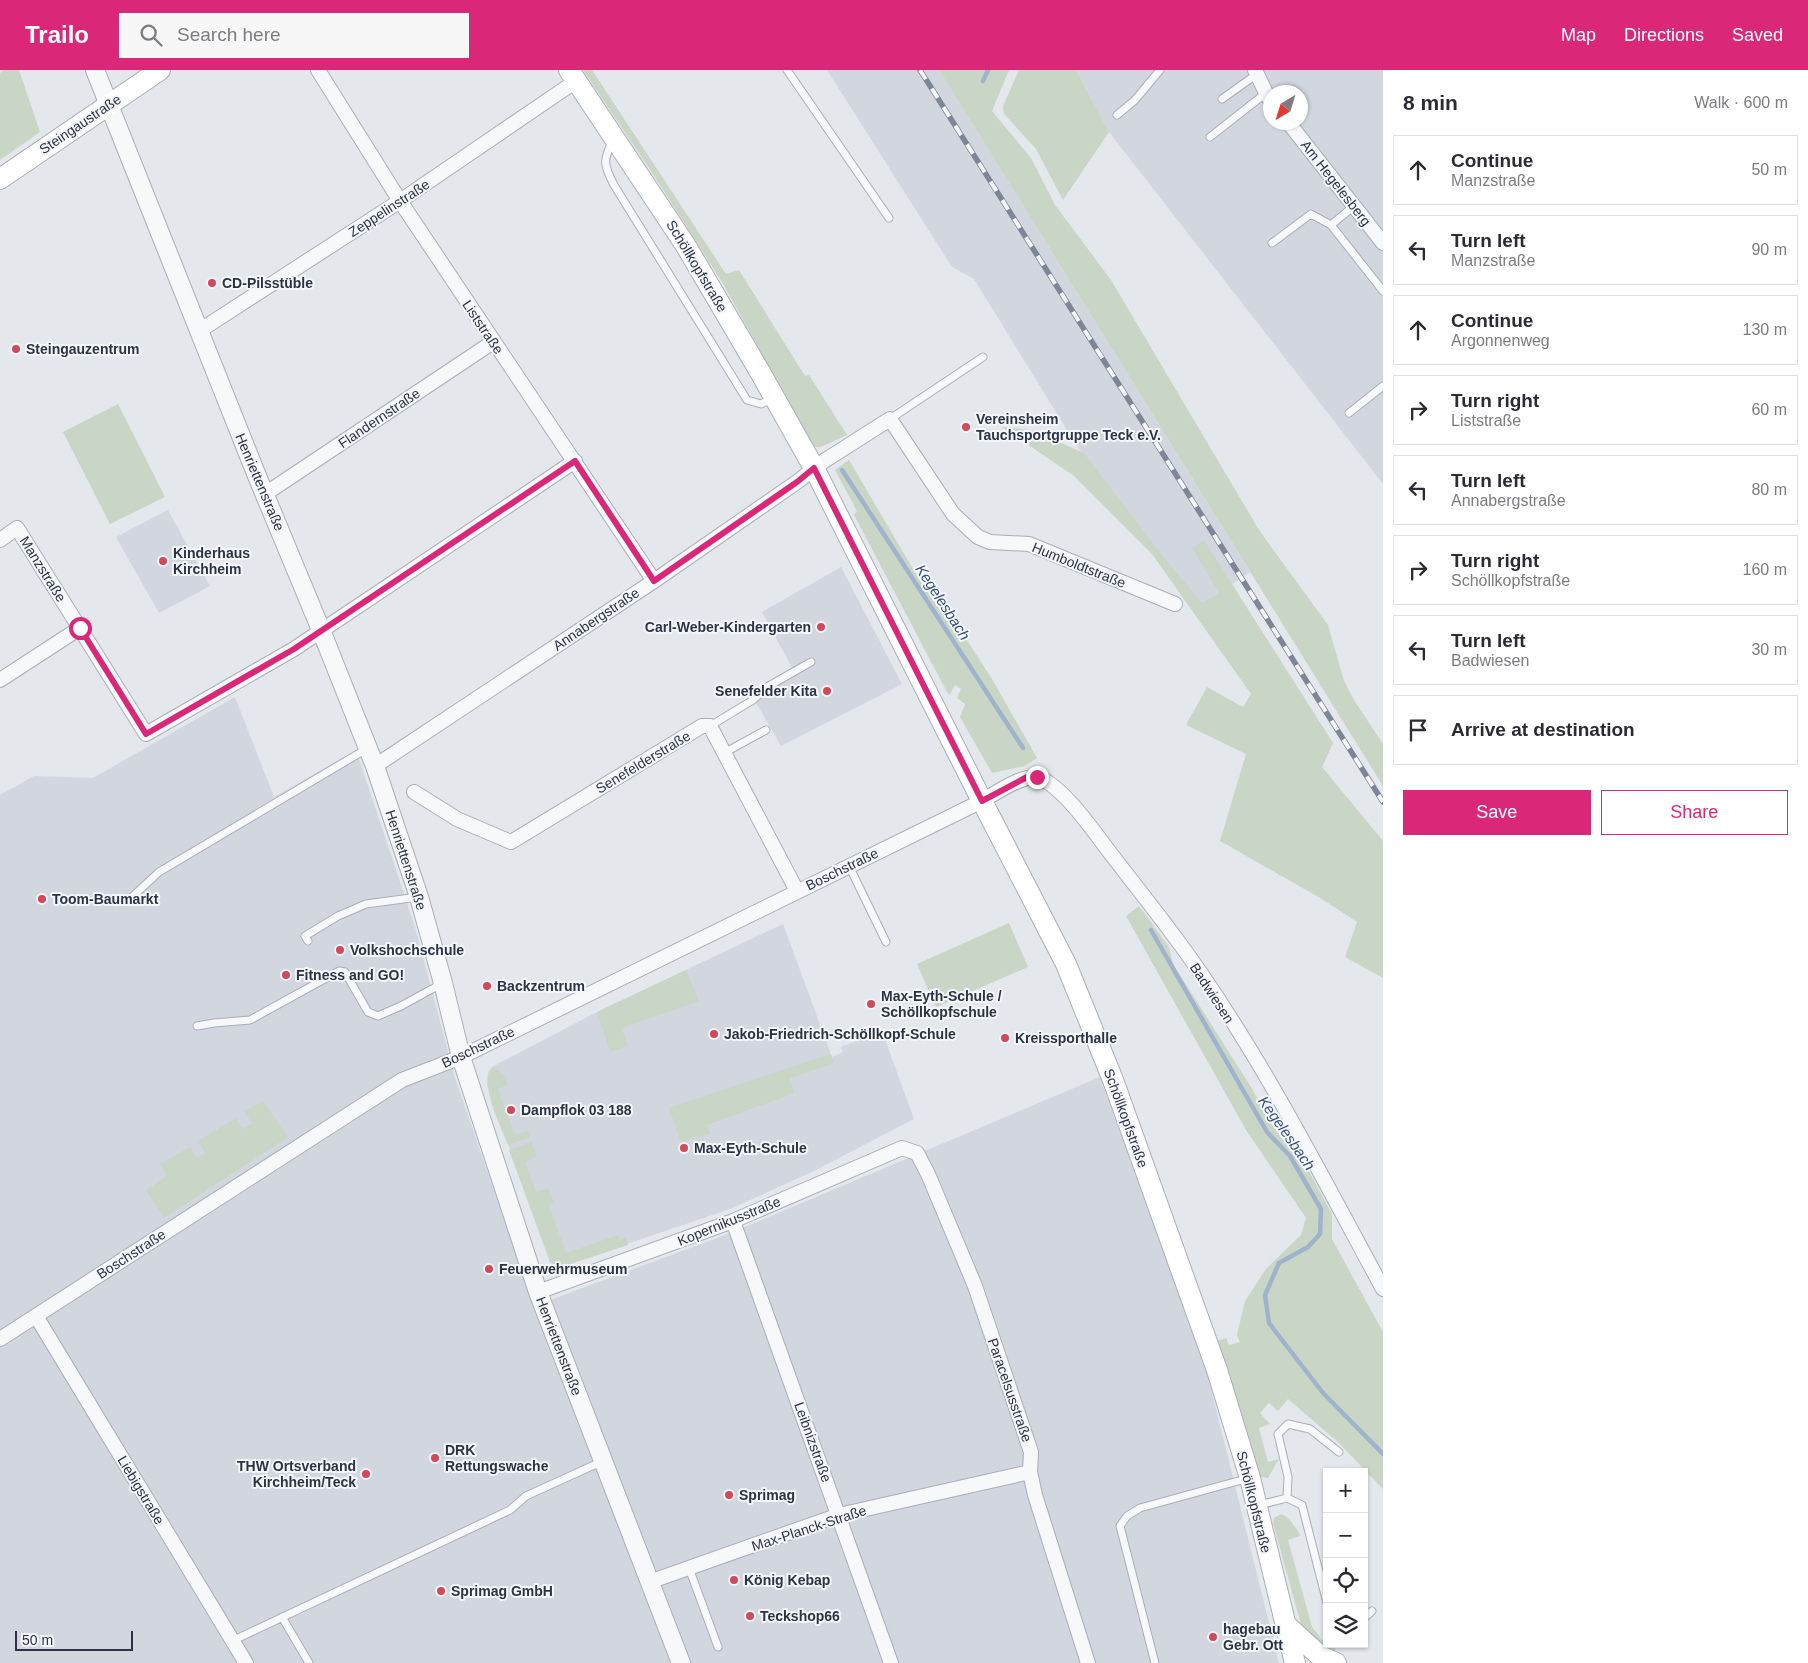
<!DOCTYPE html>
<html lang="en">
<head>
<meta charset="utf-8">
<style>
	body { margin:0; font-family:Arial,sans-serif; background:#f7f7f7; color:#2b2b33 }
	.controls { position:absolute; right:15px; bottom:15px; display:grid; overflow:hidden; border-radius:0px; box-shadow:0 1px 4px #0004 }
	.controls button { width:45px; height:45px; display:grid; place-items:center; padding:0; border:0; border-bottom:1px solid #e1e1e2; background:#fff; color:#2b2b33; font:25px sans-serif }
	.compass { position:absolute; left:1263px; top:15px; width:45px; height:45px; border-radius:50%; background:#fff; box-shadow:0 1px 4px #0004; rotate:218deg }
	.scale { position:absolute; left:15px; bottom:12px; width:118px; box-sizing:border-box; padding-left:5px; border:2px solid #2b3445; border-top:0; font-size:14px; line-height:18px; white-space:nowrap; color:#2b3445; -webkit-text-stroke:4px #f4f6f9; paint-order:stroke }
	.stop { position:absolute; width:15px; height:15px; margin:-11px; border:4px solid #db2777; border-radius:50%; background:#fff }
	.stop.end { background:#db2777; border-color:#fff; box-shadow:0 1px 5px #0008 }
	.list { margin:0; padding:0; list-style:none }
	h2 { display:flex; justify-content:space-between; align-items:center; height:65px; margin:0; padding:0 20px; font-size:21px }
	h2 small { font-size:16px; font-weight:400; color:#7c7c81 }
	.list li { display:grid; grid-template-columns:32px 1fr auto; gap:15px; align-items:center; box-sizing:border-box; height:70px; margin:0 10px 10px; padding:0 10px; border:1px solid #e1e1e2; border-radius:0px }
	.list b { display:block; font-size:19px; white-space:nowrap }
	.list p { margin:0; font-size:16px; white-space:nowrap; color:#7c7c81 }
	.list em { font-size:16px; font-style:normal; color:#7c7c81 }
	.actions { display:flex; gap:10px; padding:15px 20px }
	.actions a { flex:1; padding:11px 0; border:1px solid #db2777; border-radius:0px; text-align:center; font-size:18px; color:#db2777 }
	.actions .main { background:#db2777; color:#fff }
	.icon { flex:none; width:28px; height:28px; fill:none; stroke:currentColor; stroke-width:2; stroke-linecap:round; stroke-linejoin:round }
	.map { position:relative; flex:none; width:1383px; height:1593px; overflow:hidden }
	header { display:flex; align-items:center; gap:30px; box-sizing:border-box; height:70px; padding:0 25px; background:#db2777; color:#fff }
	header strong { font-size:24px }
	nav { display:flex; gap:28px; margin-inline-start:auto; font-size:18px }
	.search { width:350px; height:45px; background:#f7f7f7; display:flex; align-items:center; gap:12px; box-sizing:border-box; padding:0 18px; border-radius:0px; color:#7c7c81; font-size:19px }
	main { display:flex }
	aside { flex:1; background:#fff }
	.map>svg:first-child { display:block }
	.built { fill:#d2d6de; fill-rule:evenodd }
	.green { fill:#c9d6c5 }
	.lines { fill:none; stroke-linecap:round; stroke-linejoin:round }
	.stream { stroke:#9fb4cc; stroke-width:4.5 }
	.service-casing { stroke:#a9aeb7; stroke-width:9 }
	.minor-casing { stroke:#a9aeb7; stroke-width:16 }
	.tertiary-casing { stroke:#a9aeb7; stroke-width:20 }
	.secondary-casing { stroke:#a9aeb7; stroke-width:22 }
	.service { stroke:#f7f8fa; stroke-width:7 }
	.minor { stroke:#f7f8fa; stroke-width:14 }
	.tertiary { stroke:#f7f8fa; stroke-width:18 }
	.secondary { stroke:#fff; stroke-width:20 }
	.rail-casing { stroke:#7d8696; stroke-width:5.5 }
	.rail { stroke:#f4f6f9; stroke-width:4; stroke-dasharray:11; stroke-linecap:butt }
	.route { stroke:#db2777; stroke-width:6 }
	.poi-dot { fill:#d1495b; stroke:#f4f6f9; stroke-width:2 }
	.labels { text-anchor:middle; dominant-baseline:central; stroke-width:4; stroke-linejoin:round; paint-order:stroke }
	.street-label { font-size:14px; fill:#2b3445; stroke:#f4f6f9 }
	.poi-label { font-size:14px; font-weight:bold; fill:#2b3445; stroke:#f4f6f9; text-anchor:start }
	.water-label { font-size:15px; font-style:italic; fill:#34527a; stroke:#f4f6f9 }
</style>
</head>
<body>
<header>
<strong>Trailo</strong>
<div class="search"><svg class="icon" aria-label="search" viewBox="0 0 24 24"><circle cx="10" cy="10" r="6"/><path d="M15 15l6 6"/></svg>Search here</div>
<nav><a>Map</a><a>Directions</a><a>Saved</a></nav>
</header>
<main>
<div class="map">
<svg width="1383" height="1593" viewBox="0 0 1383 1593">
	<rect width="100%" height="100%" fill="#e4e7ec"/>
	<!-- built -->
	<path class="built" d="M827,0H939L1250,502L1197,538L1083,386L974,209L952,197Z
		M1076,0H1383V414L1109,62ZM1270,22H1300V52H1270Z
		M168,440L210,516L159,543L116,467Z
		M841,497L902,614L781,676L754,629L796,605L762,542Z
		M235,627L274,727L356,680L415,857L455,1008L534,1236L733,1162L1100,1007L1206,1299L1279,1593H0V725L34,706L93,708Z
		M783,854L832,987L843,982L841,977L882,961L914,1049L812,1102L730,1139L562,1196L551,1193L487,1016L488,1003L492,997L597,942Z"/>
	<!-- green -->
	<path class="green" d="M4,0H19L40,62L0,90V3Z
		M583,0H592L726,204L739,200L805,306L809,305L847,365L821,377H815L811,372L722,212L653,104Z
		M939,0H1009L992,41L1031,88L1055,135L1111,210L1259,460L1328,555L1344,611L1354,630L1383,674V716Z
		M1019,0H1076L1109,62L1063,130L1036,79L1004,44L1003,36Z
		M118,334L165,427L110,454L63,362Z
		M1002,357L1031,360L1084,383L1162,485L1202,533L1219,523L1192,478L1204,470L1333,673L1322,697L1383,771V908L1345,887L1357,852L1322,829L1220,771L1246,684L1186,655L1207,617L1243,637L1251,624L1152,484L1074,406Z
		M849,390L926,521L941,530L992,609L1037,688L1025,696L992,703L960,647L965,634L957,628L961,619L955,615L950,624H948L854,445L857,441L835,400Z
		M1139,836L1169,877L1173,894L1251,1017L1273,1057L1298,1081L1332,1144V1169L1383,1262V1419L1338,1372L1288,1329L1278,1341L1269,1333L1260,1343L1270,1354L1259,1358L1268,1392L1279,1389L1268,1408L1261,1407L1258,1403L1217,1271L1226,1268L1229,1275L1240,1272L1237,1265L1245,1231L1266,1199L1301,1165L1306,1148L1246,1060L1126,846Z
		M1009,853L1028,897L936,937L917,894Z
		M686,900L699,931L622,958L628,976L610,982L597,942Z
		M831,984L833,993L789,1009L795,1023L707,1055L710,1064L681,1072L669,1038Z
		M493,997L503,1004L508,1015L498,1019L515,1065L528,1061L530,1067L508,1075C502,1059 477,1010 493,997Z
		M263,1031L288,1067L164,1148L146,1120L167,1106L160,1094L190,1077L197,1088L205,1083L198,1071L236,1048L243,1059L252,1053L244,1042Z
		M532,1072L537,1087L525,1092L536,1122L548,1118L554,1133L549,1135L566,1183L618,1165L620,1170L626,1167L628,1175L561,1197L550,1192L509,1080Z
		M1281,1444C1288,1446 1298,1459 1300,1466L1288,1470L1312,1557L1322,1570L1327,1565V1574H1337L1333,1586L1302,1558L1273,1453L1274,1448Z"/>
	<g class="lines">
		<!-- stream -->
		<path class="stream" d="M983,11L988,0
			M842,400L1023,678
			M1151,860L1267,1062L1290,1086L1321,1139L1320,1164L1308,1177L1279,1193L1265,1225L1269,1253L1323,1323L1383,1384"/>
		<defs>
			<path id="service" d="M787,0L889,148
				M1222,29L1257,4
				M1117,45L1135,30L1160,0
				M1210,67L1266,23
				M613,70C603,90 603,94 614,115L747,330L761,334L773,328
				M1354,136L1331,155L1383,221
				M1272,173L1311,144L1331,155
				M1349,343L1383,316
				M890,349L983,287
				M710,656L753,630L767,617L811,592
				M724,683L766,660
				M849,796L886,872
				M131,828L159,802L368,678
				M308,871L305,866L338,846L366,834L418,827
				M197,956L214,953L250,950L339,901L345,902L368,942L378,946L401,936L443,913
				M1287,1428L1288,1407L1278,1364L1288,1354L1310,1359L1339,1382
				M1259,1435L1287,1428L1302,1435L1327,1533
				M689,1498L718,1577
				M282,1547L309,1593
				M1364,1548L1372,1541
				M232,1571L510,1440L526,1426L603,1391
				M1155,1593L1120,1456L1127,1446L1140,1438L1249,1408"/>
			<path id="minor" d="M318,0L400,131L654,511
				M1255,0L1266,23L1270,30
				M1288,52L1383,173
				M199,261L400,131L576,11
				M265,424L493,272
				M0,470L17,458L146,664L294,579L575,391
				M0,610L80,558
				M375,696L654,511L797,412L824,391L890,349L953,444L978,467L990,472L1029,474L1175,534
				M414,722L457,749L511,772L702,656H710L797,821
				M733,1151L891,1593
				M538,1222L733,1151L902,1078L917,1083L928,1104L975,1216L1031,1382L1030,1402L1035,1425L1088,1593
				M36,1246L246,1593
				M0,1269L402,1010L461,987L982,731C996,723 1024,703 1039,708C1063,716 1095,763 1111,784C1141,823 1172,861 1200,902C1269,1002 1325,1112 1383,1219
				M649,1512L839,1445L1030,1402"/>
			<path id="tertiary" d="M95,0L255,401L321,560L375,696L419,827L443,913L461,987L538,1222L681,1593"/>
			<path id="secondary" d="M569,0L686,176L760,302L814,398L982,731L1066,894L1113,1010L1217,1300L1250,1408L1295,1593
				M0,109L160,0
				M1286,1555L1320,1586L1336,1593"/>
		</defs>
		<!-- service casing -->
		<use href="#service" class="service-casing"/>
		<!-- minor casing -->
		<use href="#minor" class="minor-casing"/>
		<!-- tertiary casing -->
		<use href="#tertiary" class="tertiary-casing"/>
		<!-- secondary casing -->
		<use href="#secondary" class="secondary-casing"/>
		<!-- service -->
		<use href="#service" class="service"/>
		<!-- minor -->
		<use href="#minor" class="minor"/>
		<!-- tertiary -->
		<use href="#tertiary" class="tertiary"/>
		<!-- secondary -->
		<use href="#secondary" class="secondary"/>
		<defs>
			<path id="rail" d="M920,0L1383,732"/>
		</defs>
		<!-- rail casing -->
		<use href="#rail" class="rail-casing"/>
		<!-- rail -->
		<use href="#rail" class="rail"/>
	</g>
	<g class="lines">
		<!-- route -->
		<path class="route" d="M80,558L146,664L294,579L575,391L654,511L797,412L814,398L982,731L1027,707H1037"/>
	</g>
	<!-- markers -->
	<g class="poi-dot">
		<circle cx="212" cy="213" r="5"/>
		<circle cx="16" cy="279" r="5"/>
		<circle cx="966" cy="357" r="5"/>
		<circle cx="163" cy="491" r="5"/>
		<circle cx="821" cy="557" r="5"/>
		<circle cx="827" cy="621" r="5"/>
		<circle cx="42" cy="829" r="5"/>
		<circle cx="340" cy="880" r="5"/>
		<circle cx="286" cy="905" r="5"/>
		<circle cx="487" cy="916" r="5"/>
		<circle cx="871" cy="934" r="5"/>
		<circle cx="714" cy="964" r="5"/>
		<circle cx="1005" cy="968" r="5"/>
		<circle cx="511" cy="1040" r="5"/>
		<circle cx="684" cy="1078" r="5"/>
		<circle cx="489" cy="1199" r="5"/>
		<circle cx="435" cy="1388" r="5"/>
		<circle cx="366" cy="1404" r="5"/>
		<circle cx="729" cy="1425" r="5"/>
		<circle cx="734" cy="1510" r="5"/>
		<circle cx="441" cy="1521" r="5"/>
		<circle cx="750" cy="1546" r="5"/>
		<circle cx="1213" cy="1567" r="5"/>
	</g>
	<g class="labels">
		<!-- street labels -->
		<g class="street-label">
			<text transform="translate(80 54) rotate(-34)">Steingaustraße</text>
			<text transform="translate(1336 113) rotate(52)">Am Hegelesberg</text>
			<text transform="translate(389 138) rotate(-33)">Zeppelinstraße</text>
			<text transform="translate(697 196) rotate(59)">Schöllkopfstraße</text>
			<text transform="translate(483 257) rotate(56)">Liststraße</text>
			<text transform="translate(379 348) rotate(-34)">Flandernstraße</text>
			<text transform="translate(260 412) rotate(67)">Henriettenstraße</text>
			<text transform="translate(1079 495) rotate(22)">Humboldtstraße</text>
			<text transform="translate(43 499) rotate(58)">Manzstraße</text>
			<text transform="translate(596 549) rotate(-34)">Annabergstraße</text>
			<text transform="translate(643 692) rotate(-31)">Senefelderstraße</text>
			<text transform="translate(406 790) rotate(72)">Henriettenstraße</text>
			<text transform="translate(842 799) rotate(-26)">Boschstraße</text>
			<text transform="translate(1212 923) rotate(57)">Badwiesen</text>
			<text transform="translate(478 977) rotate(-25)">Boschstraße</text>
			<text transform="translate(1126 1048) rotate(70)">Schöllkopfstraße</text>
			<text transform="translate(729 1151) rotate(-22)">Kopernikusstraße</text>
			<text transform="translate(131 1184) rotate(-33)">Boschstraße</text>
			<text transform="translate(559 1276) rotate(69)">Henriettenstraße</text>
			<text transform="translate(1010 1320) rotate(71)">Paracelsusstraße</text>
			<text transform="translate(813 1372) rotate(70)">Leibnizstraße</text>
			<text transform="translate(141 1420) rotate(59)">Liebigstraße</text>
			<text transform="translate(1254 1432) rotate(76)">Schöllkopfstraße</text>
			<text transform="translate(809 1458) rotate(-18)">Max-Planck-Straße</text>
		</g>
		<!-- poi labels -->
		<g class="poi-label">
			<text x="222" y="213">CD-Pilsstüble</text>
			<text x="26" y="279">Steingauzentrum</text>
			<text x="976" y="349">Vereinsheim<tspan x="976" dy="16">Tauchsportgruppe Teck e.V.</tspan></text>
			<text x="173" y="483">Kinderhaus<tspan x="173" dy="16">Kirchheim</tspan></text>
			<text x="811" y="557" text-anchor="end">Carl-Weber-Kindergarten</text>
			<text x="817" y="621" text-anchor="end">Senefelder Kita</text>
			<text x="52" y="829">Toom-Baumarkt</text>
			<text x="350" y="880">Volkshochschule</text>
			<text x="296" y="905">Fitness and GO!</text>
			<text x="497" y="916">Backzentrum</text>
			<text x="881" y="926">Max-Eyth-Schule /<tspan x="881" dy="16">Schöllkopfschule</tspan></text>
			<text x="724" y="964">Jakob-Friedrich-Schöllkopf-Schule</text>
			<text x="1015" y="968">Kreissporthalle</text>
			<text x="521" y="1040">Dampflok 03 188</text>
			<text x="694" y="1078">Max-Eyth-Schule</text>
			<text x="499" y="1199">Feuerwehrmuseum</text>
			<text x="445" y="1380">DRK<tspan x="445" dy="16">Rettungswache</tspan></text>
			<text x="356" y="1396" text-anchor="end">THW Ortsverband<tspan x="356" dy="16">Kirchheim/Teck</tspan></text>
			<text x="739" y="1425">Sprimag</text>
			<text x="744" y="1510">König Kebap</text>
			<text x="451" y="1521">Sprimag GmbH</text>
			<text x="760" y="1546">Teckshop66</text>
			<text x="1223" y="1559">hagebau<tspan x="1223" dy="16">Gebr. Ott</tspan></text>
		</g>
		<!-- water labels -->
		<g class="water-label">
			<text transform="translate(943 532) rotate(57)">Kegelesbach</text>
			<text transform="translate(1287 1063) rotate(55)">Kegelesbach</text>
		</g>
	</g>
</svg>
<div class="controls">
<button>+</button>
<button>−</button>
<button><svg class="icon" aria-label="locate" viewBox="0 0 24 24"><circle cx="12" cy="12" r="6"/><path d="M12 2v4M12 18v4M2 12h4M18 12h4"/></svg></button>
<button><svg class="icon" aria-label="layers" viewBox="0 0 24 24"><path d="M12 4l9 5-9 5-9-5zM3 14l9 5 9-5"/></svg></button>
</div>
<svg class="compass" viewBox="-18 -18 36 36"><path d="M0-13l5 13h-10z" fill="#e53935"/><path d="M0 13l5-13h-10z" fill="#7c7c81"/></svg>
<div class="scale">50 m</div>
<div class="stop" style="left:80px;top:558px"></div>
<div class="stop end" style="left:1037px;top:707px"></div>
</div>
<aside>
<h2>8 min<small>Walk · 600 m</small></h2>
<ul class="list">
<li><svg class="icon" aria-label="ahead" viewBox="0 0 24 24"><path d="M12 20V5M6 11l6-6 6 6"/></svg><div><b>Continue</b><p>Manzstraße</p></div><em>50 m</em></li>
<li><svg class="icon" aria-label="left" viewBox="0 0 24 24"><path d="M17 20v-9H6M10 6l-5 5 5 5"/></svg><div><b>Turn left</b><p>Manzstraße</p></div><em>90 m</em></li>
<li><svg class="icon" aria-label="ahead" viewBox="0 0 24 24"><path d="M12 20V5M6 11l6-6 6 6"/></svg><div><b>Continue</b><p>Argonnenweg</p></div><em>130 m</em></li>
<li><svg class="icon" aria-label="right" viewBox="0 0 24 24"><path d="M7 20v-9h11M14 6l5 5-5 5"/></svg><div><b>Turn right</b><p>Liststraße</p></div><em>60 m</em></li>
<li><svg class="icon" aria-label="left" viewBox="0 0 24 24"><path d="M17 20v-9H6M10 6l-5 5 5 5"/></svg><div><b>Turn left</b><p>Annabergstraße</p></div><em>80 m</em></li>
<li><svg class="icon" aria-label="right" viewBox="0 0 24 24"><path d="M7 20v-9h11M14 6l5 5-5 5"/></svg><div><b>Turn right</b><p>Schöllkopfstraße</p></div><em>160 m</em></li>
<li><svg class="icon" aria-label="left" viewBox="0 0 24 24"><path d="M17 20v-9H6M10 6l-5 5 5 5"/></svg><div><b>Turn left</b><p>Badwiesen</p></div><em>30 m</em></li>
<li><svg class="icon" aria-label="arrive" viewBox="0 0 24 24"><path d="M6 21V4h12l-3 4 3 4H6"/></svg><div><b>Arrive at destination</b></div></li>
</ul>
<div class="actions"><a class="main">Save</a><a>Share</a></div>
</aside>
</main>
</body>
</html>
